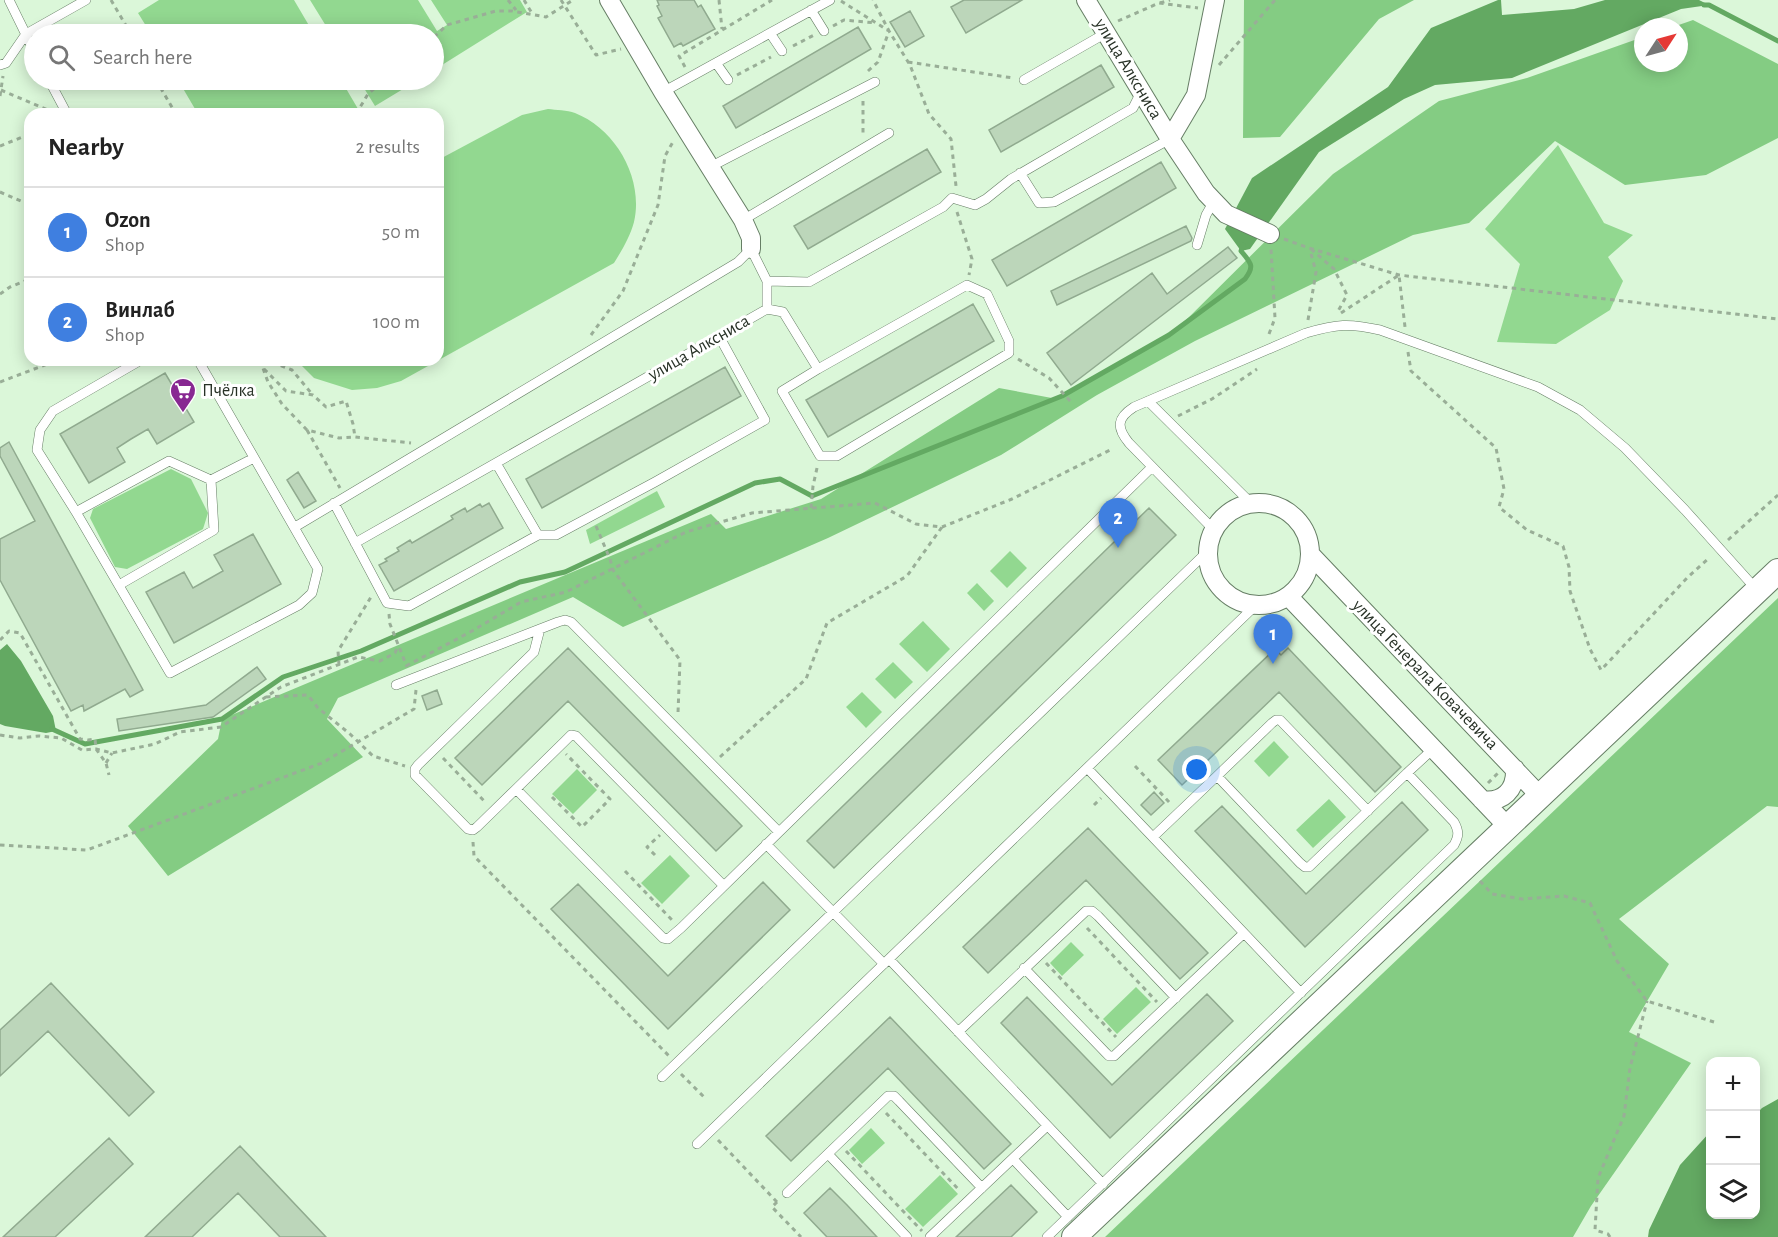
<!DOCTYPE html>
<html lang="en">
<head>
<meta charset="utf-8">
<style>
	body { margin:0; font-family:"Alegreya Sans",sans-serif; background:#f6f6f6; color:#222 }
	.controls { position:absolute; right:18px; bottom:18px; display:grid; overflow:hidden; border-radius:12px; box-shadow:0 3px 15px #0003 }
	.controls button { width:54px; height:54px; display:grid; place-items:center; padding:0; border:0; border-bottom:2px solid #e0e0e0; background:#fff; color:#222; font:30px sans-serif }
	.compass { position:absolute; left:1634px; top:18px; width:54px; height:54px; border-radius:50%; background:#fff; box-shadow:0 3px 15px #0003; rotate:54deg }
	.you { position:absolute; left:1197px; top:770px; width:21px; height:21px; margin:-15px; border:4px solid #fff; border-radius:50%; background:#1a73e8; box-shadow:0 0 0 9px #1a73e833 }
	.badge { display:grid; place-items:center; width:39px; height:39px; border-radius:50%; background:#db2777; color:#fff; font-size:20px; font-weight:700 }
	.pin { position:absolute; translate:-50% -50px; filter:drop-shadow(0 2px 3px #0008) }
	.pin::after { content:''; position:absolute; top:32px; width:21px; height:18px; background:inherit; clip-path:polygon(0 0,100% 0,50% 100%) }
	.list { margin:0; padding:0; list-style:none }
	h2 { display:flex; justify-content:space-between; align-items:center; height:78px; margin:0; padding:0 24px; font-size:26px }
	h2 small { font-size:20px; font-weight:400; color:#767676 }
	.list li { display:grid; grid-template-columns:39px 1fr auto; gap:18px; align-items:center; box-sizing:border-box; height:90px; padding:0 24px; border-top:2px solid #e0e0e0 }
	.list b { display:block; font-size:22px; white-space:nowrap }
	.list p { margin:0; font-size:20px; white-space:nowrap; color:#767676 }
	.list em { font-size:20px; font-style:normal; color:#767676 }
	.icon { flex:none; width:33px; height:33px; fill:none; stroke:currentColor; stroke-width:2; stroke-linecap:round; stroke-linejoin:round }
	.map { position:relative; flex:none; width:1778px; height:1237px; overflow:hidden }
	.search { position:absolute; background:#fff; box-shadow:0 3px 15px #0003; left:24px; top:24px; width:420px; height:66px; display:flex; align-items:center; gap:15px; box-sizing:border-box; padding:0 21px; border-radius:33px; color:#767676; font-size:22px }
	.panel { position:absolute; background:#fff; box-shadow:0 3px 15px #0003; left:24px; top:108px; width:420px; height:258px; border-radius:18px }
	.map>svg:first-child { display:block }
	.green { fill:#92d890 }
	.forest { fill:#84cc83 }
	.water { fill:#63a962 }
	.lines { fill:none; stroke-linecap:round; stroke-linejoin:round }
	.stream { stroke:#63a962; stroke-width:5 }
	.building { fill:#bcd6ba; stroke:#90aa8f; stroke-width:1.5 }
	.lane-casing { stroke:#667e65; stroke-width:10 }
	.street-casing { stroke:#667e65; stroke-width:20 }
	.secondary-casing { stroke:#667e65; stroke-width:26 }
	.path { stroke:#99ae97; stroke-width:3; stroke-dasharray:4.5 4.5; stroke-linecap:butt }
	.lane { stroke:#fff; stroke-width:9 }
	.street { stroke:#fff; stroke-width:18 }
	.secondary { stroke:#fff; stroke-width:24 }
	.labels { text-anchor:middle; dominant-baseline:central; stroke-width:6; stroke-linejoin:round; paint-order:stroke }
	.street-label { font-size:18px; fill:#273126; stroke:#fff }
	.poi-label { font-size:18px; fill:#273126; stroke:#fff; text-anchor:start }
</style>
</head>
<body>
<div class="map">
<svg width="1778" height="1237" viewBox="0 0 1778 1237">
	<rect width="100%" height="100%" fill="#dbf7d9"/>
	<!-- green -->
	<path class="green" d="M159,0H294L314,34H151L138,13Z
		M310,0H418L437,31L447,25L431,0H520L527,12L434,70V34H331Z
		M178,80H341L361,114H198Z
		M359,80H418L375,106Z
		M548,109C556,110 567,110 575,113C616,129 644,179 634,222C630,237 622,250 614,263L401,381L377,388L352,390L314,378L296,360H438V160L522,115Z
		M1558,145L1604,223L1633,235L1608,257L1623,281L1610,310L1556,344L1497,342L1520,264L1485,229Z
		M171,469L191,479L208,513L203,529L127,569L115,567L90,518L93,509Z
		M657,491L665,507L590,544L586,530Z
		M1010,551L1027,568L1007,588L990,571Z
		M977,583L994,601L984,611L967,593Z
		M923,621L950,649L927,672L899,644Z
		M893,662L913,682L895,699L875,679Z
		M862,692L882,712L866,728L846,707Z
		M1274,741L1289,757L1269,777L1254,761Z
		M577,769L597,790L573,814L552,794Z
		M1329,799L1346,817L1313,848L1296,830Z
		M670,855L690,876L662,904L641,883Z
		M1071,942L1084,955L1062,976L1050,963Z
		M1136,987L1151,1002L1117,1034L1103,1019Z
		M871,1128L885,1143L862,1164L849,1150Z
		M940,1175L958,1194L923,1227L905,1209Z"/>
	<!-- forest -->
	<path class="forest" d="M1244,0H1414L1379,19L1280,137L1243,138Z
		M1693,20L1778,64V138L1706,175L1625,185L1555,141L1469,223L1413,235L1195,341L1097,395L1001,455L828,538L623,627L573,597L338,698L327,719L363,757L168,876L128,826L218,739L222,719L711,514L726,529L821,499L999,388L1057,399L1170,336L1333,174L1439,101L1527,78L1643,37V63H1679V27H1673Z
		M1778,598V807L1767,806L1619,919L1669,964L1629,1032L1691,1063L1591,1206L1573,1237H1105Z"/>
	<!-- water -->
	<path class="water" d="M1498,0H1501L1502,15L1574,9L1605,0H1699L1709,5L1681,9L1512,78L1435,85L1404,99L1319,152L1250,249L1241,251L1225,229L1252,178L1388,87L1431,28Z
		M7,644L21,661L53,716L56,731L46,733L5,726L0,724V650Z
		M1778,1099V1237H1648L1649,1230L1680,1165L1710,1132V1214H1756V1114L1762,1108Z"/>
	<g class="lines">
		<!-- stream -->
		<path class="stream" d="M1704,5H1709L1778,41
			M52,729L85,744L222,719L283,677L361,651L520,582L565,572L755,483L780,479L812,496L1062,396L1169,335L1245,279C1255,266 1251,263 1241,251L1243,245"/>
	</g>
	<!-- building -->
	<path class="building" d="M657,0H694L698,7L701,5L715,29L683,46L681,43L674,47L658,18L662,16L657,6L659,5Z
		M964,0H1022L966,33L951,7Z
		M910,11L924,36L905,47L890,22Z
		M858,27L871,49L736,128L723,106Z
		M1101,65L1114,87L1001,152L989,130Z
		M927,149L941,172L808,249L794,226Z
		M1161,162L1176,188L1007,286L992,260Z
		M1186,226L1192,238L1191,241L1057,305L1051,291Z
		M1228,247L1237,258L1071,385L1047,353L1152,273L1167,294Z
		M973,304L994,341L828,437L806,400Z
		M725,367L741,396L542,508L526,479Z
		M165,373L194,422L157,444L148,429L131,439L117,448L125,462L89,483L60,434Z
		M9,442L143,690L130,697L125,689L84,711L83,705L71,711L0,580V539L35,521L0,456V448Z
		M298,472L316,501L304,508L287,480Z
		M489,503L503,528L394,591L379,565L387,561L385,559L399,551L397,548L410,540L412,543L453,519L451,516L465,508L467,512L480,504L482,507Z
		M1149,508L1176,535L834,868L807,841Z
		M253,534L281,584L174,643L146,592L184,572L193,588L200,584L223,571L214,555Z
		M568,648L742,826L716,851L568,701L482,785L455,758Z
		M1288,648L1401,767L1375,792L1279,692L1182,785L1158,760L1275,649L1281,655Z
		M257,667L266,679L213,717L119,731L117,719L206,705Z
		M437,690L442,704L427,710L422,696Z
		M1154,792L1164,803L1151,815L1141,805Z
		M1402,802L1428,830L1305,947L1195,831L1222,806L1306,894Z
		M1088,828L1208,953L1180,979L1086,880L988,973L963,947Z
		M763,882L790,910L668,1029L551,909L578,884L668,976Z
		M51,983L154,1092L129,1116L48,1031L0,1076V1030Z
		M1207,994L1233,1021L1110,1138L1001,1023L1027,997L1112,1085Z
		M890,1017L1011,1144L984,1169L888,1068L791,1161L766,1136Z
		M109,1138L133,1164L55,1237H3Z
		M240,1146L326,1237H280L238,1193L192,1237H145Z
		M1011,1185L1037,1212L1011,1237H956Z
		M830,1188L847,1205L877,1237H827L804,1213Z"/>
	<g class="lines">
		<defs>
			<path id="lane" d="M9,0L34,51
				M811,10L824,31
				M770,33L782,51
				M716,63L728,80
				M0,65L6,63L26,34L86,0
				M49,80L67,114
				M1024,80L1106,33
				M663,92L830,0
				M710,167L875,82
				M1020,173L1039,203L1054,202L1170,139
				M743,220L889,133
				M1197,245L1206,215L1214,201
				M767,281L809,282L943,207L952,198L975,205L986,199L1011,179L1133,108L1141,92
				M767,309L783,312L818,369L967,285L987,294L1009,341V353L837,456H820L782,391L818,369
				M198,360L318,569L312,593L299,605L170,673L76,512L169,461L211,480L254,458
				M1148,401L1252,504
				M496,463L538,535H556L655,482L765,420L719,336
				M334,503L387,603L409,606L538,535
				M76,512L37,450L40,430L53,411L141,360
				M295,527L738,262L751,249L767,281V309L355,543
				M1214,530L1129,443C1116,427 1117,418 1134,407L1306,333C1337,324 1349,323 1380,330L1538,387L1580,410L1625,448L1685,510L1756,589
				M119,585L214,530L211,480
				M540,629L534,652L418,765L415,769V775L468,829L473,830L477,827L516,789L659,934L663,938L668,939L681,928L1152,467
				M396,685L558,622L565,620L571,622L779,832
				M1087,768L1301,993
				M1217,776L1272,723L1276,720H1280L1368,811
				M516,789L567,739L571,735L576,736L724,886
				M1153,837L1217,776L1300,863L1305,867H1309L1407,773
				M766,844L884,964
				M889,959L1103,1184
				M1024,968L1105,1052L1109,1056H1114L1244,933
				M958,1032L1086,911H1092L1098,916L1176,998
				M662,1077L1208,551
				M697,1144L1256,605
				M828,1154L907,1237
				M1013,1159L1068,1217
				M787,1193L888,1096H894L899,1101L982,1188
				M930,1237L1047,1126
				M1047,1237L1454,845C1459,836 1459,831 1454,822L1407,773L1433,749"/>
			<path id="street" d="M609,0L663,92L743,220L751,238V249
				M1086,0L1170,139L1206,193L1226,214L1270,234
				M1170,139L1196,95L1215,0
				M1208 554a51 51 0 1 1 102 0a51 51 0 1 1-102 0Z
				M1310,554L1540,796
				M1288,596L1508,827
				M1482,800C1503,803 1516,790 1515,769"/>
			<path id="secondary" d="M1074,1237L1778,571"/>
		</defs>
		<!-- lane casing -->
		<use href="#lane" class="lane-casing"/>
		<!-- street casing -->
		<use href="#street" class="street-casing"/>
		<!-- secondary casing -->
		<use href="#secondary" class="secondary-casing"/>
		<!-- path -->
		<path class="path" d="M111,0L131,34
			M508,0L516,10
			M524,0L533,15
			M561,0L596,55L621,49
			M719,0L722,29
			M841,1L889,31L910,65L929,114L951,139L956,186
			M1160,3L1170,0
			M1118,21L1159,3L1198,8
			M833,26L844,20L876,23
			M434,37L447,25L496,11H512L546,17L573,0
			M793,46L814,35
			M908,62L1013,78
			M1219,65L1275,0
			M685,67L679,56L772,0
			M868,71L878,62L889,31L873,0
			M737,75L771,57
			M156,80L176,114
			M1,90L50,111
			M0,96L3,76
			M863,101V133
			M356,114L368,94L384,80
			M0,146L30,134
			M0,192L30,205
			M957,212L972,259L969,275
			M1284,239L1309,248L1399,275L1778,319
			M1311,249L1334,269L1347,295L1337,313
			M0,294L10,287L30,279
			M1341,313L1399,275L1405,327
			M1308,320L1316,272L1310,250
			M1269,334L1275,318L1271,249
			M591,335L623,291L658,205L665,156L674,140
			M1408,352L1411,371L1496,448L1504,489L1499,507L1527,530L1563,546L1569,567L1570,591L1590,649L1601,670L1687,578L1710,557
			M1018,359L1049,378L1072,403
			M260,360L268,382L282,404L307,430L339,438L355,437L411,443
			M274,360L279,365L292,370L312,394
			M264,369L286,391L313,395L326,407L346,401L353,424L355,437
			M0,382L58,360
			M1178,416L1212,399L1257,369
			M307,430L340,488
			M811,508L813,486L817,468
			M596,526L610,559L613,570L680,660L678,713
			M1728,540L1778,495
			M389,614L390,624L407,667
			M0,640L9,631L20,633L80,739L88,740L95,739L96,749L106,763L109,775
			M339,665L338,651L371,597
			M406,666L472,631L521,602L566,592L686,532L752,513L875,503L916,524L942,527L1012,499L1112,449
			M266,697L308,695L318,708L350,734L373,756L405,766
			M0,735L20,738L39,736L61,738L82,750L96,749L112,753L155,744L180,732L221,727L281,687L358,657L380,661L395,653L398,646
			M720,757L806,679L827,623L907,576L942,527
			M443,758L486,803
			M106,763L112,753
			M1135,766L1171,804
			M1488,783L1498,773
			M552,797L582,827L610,799L566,754
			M1094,805L1101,798
			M473,842L474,856L669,1056
			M0,845L87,850L322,763L414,709L416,690
			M655,855L647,847L660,835
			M625,871L673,921
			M1480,881L1492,894L1522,899L1564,896L1590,903L1617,961L1647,1001L1714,1022
			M1087,928L1157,1002
			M1046,963L1116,1037
			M681,1074L705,1098
			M886,1113L960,1191
			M718,1140L777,1202
			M846,1151L922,1231
			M777,1202L772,1207L801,1237
			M1610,1237L1608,1234L1595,1230L1598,1178L1624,1116L1630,1068L1647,1001"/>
		<!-- lane -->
		<use href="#lane" class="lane"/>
		<!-- street -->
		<use href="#street" class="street"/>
		<!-- secondary -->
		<use href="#secondary" class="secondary"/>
	</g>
	<!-- icons -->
	<defs>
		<symbol id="supermarket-pin" viewBox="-11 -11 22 30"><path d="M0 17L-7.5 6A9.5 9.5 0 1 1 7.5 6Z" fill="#882892" stroke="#fff"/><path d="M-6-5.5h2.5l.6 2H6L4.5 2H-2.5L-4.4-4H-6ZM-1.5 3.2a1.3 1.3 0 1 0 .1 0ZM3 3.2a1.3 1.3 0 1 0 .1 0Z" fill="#fff"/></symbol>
	</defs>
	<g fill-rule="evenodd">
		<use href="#supermarket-pin" x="168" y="376" width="30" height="40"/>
	</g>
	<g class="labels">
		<!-- street labels -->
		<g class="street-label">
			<text transform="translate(1128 69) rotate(59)">улица Алксниса</text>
			<text transform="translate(699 348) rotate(-30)">улица Алксниса</text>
			<text transform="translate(1425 675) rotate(46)">улица Генерала Ковачевича</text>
		</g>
		<!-- poi labels -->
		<g class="poi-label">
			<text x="202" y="391">Пчёлка</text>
		</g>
	</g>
</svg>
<div class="controls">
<button>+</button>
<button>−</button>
<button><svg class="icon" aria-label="layers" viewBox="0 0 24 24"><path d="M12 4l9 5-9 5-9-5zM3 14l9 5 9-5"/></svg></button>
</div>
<svg class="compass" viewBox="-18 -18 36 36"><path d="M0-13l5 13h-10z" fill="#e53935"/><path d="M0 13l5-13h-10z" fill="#767676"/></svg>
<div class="you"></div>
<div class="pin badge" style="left:1273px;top:664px;background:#3f7fe0">1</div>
<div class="pin badge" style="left:1118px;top:548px;background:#3f7fe0">2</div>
<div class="search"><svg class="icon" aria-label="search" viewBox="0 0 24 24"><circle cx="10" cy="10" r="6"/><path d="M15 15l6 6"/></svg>Search here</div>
<section class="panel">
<h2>Nearby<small>2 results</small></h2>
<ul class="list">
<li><span class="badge" style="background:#3f7fe0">1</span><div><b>Ozon</b><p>Shop</p></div><em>50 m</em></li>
<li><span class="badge" style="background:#3f7fe0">2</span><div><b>Винлаб</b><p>Shop</p></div><em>100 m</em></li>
</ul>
</section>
</div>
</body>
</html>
